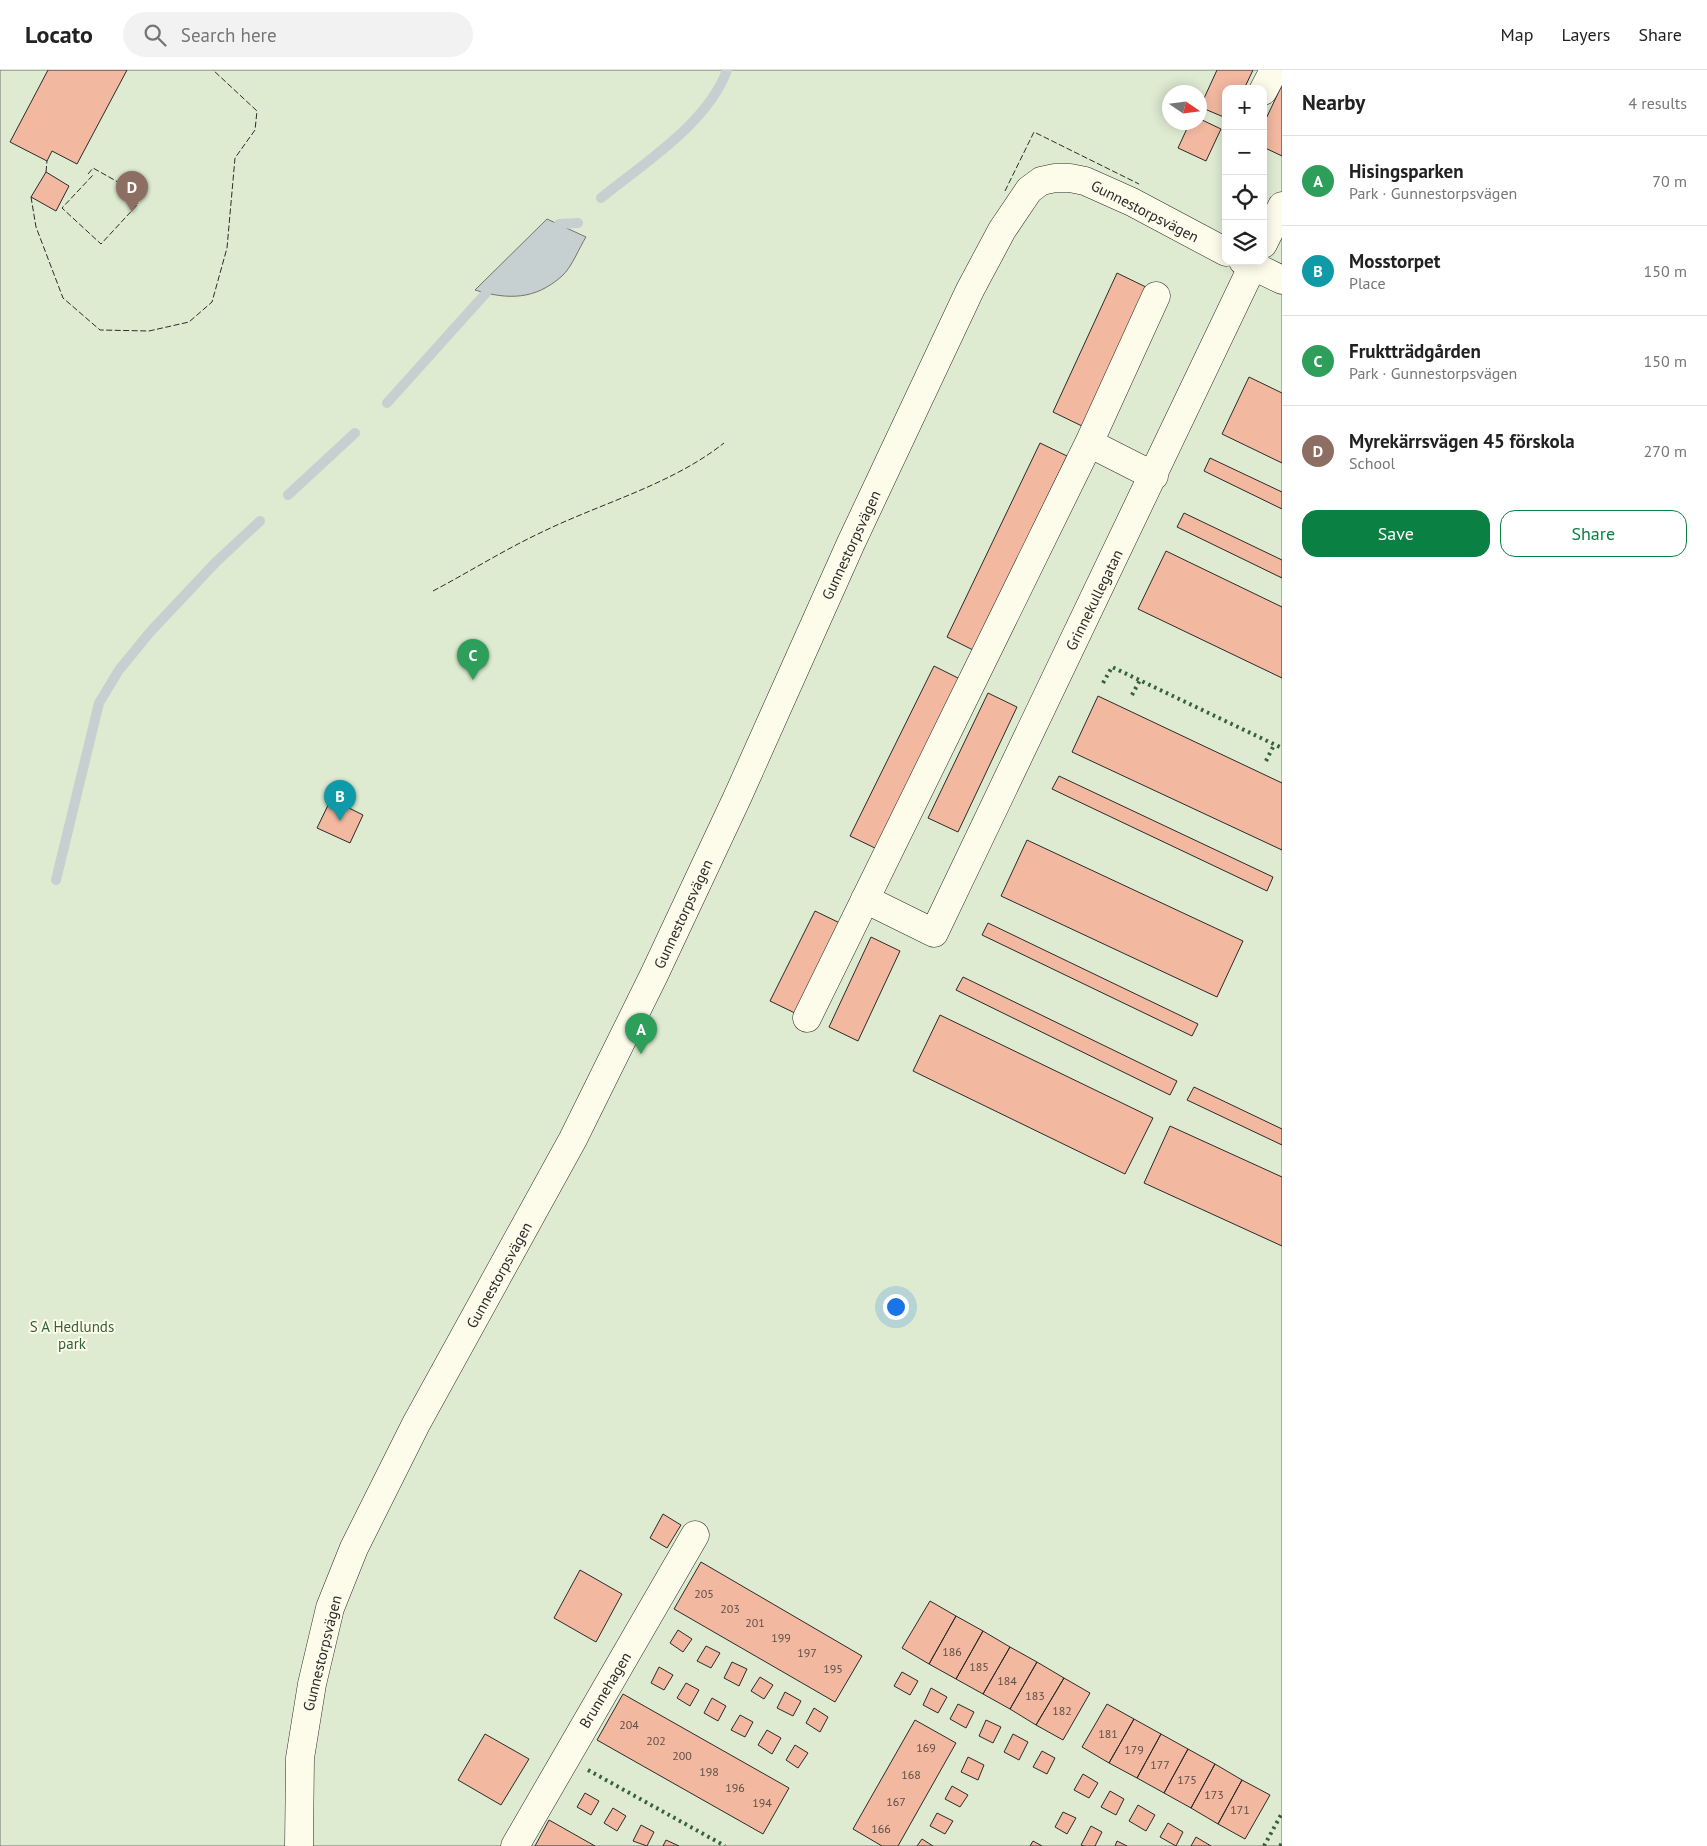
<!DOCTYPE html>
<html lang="en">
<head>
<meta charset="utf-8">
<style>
	body { margin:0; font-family:"PT Sans",sans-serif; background:#f2f2f2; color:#222 }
	.controls { position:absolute; right:15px; top:15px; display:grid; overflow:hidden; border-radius:10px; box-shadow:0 2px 12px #0003 }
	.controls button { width:45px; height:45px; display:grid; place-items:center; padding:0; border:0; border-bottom:1px solid #e0e0e0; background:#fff; color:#222; font:25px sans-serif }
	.compass { position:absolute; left:1162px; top:15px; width:45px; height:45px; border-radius:50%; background:#fff; box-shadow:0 2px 12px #0003; rotate:103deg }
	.you { position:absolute; left:895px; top:1236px; width:18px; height:18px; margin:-12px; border:4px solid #fff; border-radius:50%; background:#1a73e8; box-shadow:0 0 0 8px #1a73e833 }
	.badge { display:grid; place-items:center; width:32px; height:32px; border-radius:50%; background:#0b8043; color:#fff; font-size:16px; font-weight:700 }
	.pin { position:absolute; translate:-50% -41px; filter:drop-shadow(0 1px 2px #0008) }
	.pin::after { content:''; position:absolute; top:26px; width:18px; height:15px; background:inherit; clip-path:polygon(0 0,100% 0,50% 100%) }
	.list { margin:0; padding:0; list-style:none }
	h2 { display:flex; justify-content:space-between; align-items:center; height:65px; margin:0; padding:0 20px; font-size:21px }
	h2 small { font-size:16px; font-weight:400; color:#767676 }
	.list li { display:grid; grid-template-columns:32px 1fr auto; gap:15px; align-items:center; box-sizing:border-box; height:90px; padding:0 20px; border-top:1px solid #e0e0e0 }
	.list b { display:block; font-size:19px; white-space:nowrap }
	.list p { margin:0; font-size:16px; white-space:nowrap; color:#767676 }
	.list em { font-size:16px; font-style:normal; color:#767676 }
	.actions { display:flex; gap:10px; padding:15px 20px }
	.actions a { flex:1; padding:11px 0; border:1px solid #0b8043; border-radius:15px; text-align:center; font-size:18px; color:#0b8043 }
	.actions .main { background:#0b8043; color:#fff }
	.icon { flex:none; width:28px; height:28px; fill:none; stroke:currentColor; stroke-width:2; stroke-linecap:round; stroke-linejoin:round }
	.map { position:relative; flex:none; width:1282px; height:1776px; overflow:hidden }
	header { display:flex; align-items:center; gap:30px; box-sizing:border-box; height:70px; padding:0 25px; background:#fff; border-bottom:1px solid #e0e0e0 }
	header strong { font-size:24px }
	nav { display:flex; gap:28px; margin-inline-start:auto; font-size:18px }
	.search { width:350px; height:45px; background:#f2f2f2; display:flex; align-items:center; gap:12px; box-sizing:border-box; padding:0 18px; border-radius:28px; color:#767676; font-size:19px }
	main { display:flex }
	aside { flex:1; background:#fff }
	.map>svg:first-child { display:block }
	.green { fill:#deebd1; stroke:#74746e; fill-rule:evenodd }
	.water { fill:#c7d0d0; stroke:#74746e }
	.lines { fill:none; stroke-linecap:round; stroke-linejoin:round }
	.stream { stroke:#c7d0d0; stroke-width:10 }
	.building { fill:#f2b8a0; stroke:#2b2b2b }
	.minor-casing { stroke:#2b2b2b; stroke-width:29 }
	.minor { stroke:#fdfbea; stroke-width:28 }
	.hedge { stroke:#34623c; stroke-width:4; stroke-dasharray:2.5 4; stroke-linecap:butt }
	.fence { stroke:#2b2b2b; stroke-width:1; stroke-dasharray:6 2.5; stroke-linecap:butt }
	.labels { text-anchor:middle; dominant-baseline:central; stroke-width:4; stroke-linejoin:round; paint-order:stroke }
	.number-label { font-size:12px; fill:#5d4e48 }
	.street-label { font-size:15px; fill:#2b2b2b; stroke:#fdfbea }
	.park-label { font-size:15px; fill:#34623c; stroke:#fdfbea }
</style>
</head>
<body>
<header>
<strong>Locato</strong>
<div class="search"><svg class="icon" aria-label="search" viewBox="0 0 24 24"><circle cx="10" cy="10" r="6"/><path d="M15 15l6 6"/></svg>Search here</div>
<nav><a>Map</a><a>Layers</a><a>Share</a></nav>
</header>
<main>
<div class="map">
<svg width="1282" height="1776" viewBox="0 0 1282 1776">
	<rect width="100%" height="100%" fill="#fdfbea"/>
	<!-- green -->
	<path class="green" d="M0,0H1282V1776H0ZM1226,19H1263V191H1226ZM1170,22H1200V52H1170Z"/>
	<!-- water -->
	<path class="water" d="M547,149L586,167C579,178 572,197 562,206C535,230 508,230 475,220Z"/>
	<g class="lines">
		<!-- stream -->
		<path class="stream" d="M601,128C644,93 708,53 727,0
			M559,154L578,153
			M387,333L486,223
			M288,425L355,363
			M56,810L99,633L119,600L151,561L216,492L260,451"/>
	</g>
	<!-- building -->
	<path class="building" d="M48,0H127L77,94L52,81L47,91L10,72Z
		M1217,0H1253L1244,19H1226V48L1200,37Z
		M1282,15V86L1263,77V55Z
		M1200,49L1221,59L1206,91L1178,78L1190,52H1200Z
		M46,102L69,116L56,141L31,127Z
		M1117,203L1148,218L1084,357L1053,342Z
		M1249,307L1282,323V393L1222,364Z
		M1040,373L1067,386L973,580L947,567Z
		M1210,388L1282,422V439L1204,401Z
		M1184,443L1282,490V508L1177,457Z
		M1166,481L1282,537V608L1138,539Z
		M934,596L960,609L877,779L850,766Z
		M988,623L1017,637L958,762L928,748Z
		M1098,626L1282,713V780L1072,682Z
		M1059,706L1273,807L1267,821L1052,719Z
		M331,729L363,745L350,773L317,758Z
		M1027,770L1243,871L1217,927L1001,826Z
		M815,841L844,855L799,945L770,931Z
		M988,853L1198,954L1192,966L982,865Z
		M871,867L900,881L858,971L829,957Z
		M963,907L1177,1011L1170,1025L956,920Z
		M940,945L1153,1048L1125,1104L913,1001Z
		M1194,1017L1282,1059V1075L1187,1030Z
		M1170,1056L1282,1107V1176L1144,1113Z
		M663,1444L681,1455L667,1478L650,1468Z
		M701,1492L862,1586L835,1632L674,1539Z
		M580,1500L622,1524L596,1572L554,1548Z
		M930,1531L956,1546L929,1594L902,1578Z
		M956,1546L983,1561L956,1609L929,1594Z
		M678,1560L692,1569L683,1582L670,1573Z
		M983,1561L1010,1577L983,1624L956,1609Z
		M706,1576L720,1583L711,1598L697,1591Z
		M1010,1577L1037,1592L1010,1639L983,1624Z
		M732,1592L747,1599L739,1616L724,1608Z
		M1037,1592L1064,1608L1036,1655L1010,1639Z
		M659,1597L673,1605L664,1620L651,1613Z
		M902,1602L918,1611L910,1625L894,1616Z
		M760,1607L773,1615L764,1629L751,1621Z
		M1064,1608L1090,1623L1063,1670L1036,1655Z
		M686,1613L699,1620L690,1636L677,1628Z
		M931,1618L947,1627L938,1643L923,1635Z
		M785,1622L801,1631L793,1646L777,1638Z
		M623,1624L789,1718L763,1764L597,1670Z
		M712,1628L726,1636L718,1651L704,1643Z
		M958,1634L974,1642L966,1658L950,1649Z
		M1107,1634L1134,1649L1109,1693L1082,1677Z
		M814,1638L828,1647L820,1662L806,1653Z
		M740,1645L753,1652L745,1667L731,1660Z
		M1134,1649L1161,1664L1137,1708L1109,1693Z
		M915,1650L956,1673L898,1776H882L853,1759Z
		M986,1650L1001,1657L993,1673L979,1666Z
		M767,1660L781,1668L772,1684L758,1675Z
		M485,1664L529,1689L501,1735L458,1710Z
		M1013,1664L1028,1672L1019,1690L1004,1682Z
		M1161,1664L1188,1679L1164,1723L1137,1708Z
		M795,1675L808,1683L798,1698L786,1690Z
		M1188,1679L1215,1694L1191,1738L1164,1723Z
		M1042,1681L1055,1688L1047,1704L1033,1697Z
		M968,1687L984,1695L978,1710L961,1702Z
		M1215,1694L1242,1710L1218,1754L1191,1738Z
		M1083,1704L1098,1713L1089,1728L1074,1720Z
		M1242,1710L1270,1725L1245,1769L1218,1754Z
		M952,1716L968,1725L960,1737L945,1729Z
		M1110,1721L1124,1729L1116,1745L1101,1737Z
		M585,1723L599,1731L591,1745L577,1737Z
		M1138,1735L1155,1745L1146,1761L1129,1751Z
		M613,1738L626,1746L617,1761L604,1753Z
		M1063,1742L1076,1748L1067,1764L1055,1757Z
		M937,1743L953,1751L945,1764L930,1756Z
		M549,1750L595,1776H535Z
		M1168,1753L1183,1762L1176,1776L1160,1767Z
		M641,1755L654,1762L647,1776L633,1771Z
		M1091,1756L1102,1762L1095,1776H1084L1081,1775Z
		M1196,1767L1211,1776H1191Z
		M922,1769L933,1776H917Z
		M666,1770L679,1776H663Z
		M1033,1771L1042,1776H1030Z
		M1117,1771L1127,1776H1115Z"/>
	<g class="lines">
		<defs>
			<path id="minor" d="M1263,21L1274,0
				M1263,174L1282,136
				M1243,191L1282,210
				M1089,373L1156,226
				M865,829L934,863L1255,191
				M807,948L1089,373L1154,406
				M299,1776L300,1688L312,1614L330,1538L354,1478L416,1354L573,1069L654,905L737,728L851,473L970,220L1002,160L1029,120L1041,111L1055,108H1070L1085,111L1132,132L1226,182
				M515,1776L695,1465"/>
		</defs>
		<!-- minor casing -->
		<use href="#minor" class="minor-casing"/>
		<!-- minor -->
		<use href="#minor" class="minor"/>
		<!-- hedge -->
		<path class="hedge" d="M1103,613L1112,597L1282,678
			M1132,625L1140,610
			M1266,691L1274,675
			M588,1700L725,1776
			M1264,1776L1282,1743
			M1280,1776L1282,1773"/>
		<!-- fence -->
		<path class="fence" d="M46,102L47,91
			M88,104L93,98L118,112L138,134L101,174L62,138L93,105
			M1005,121L1034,62L1139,114
			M31,127L36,157L63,228L100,260L149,261L189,252L212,232L227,178L235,88L255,60L257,41L213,0
			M433,521C469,502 504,480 540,463C601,433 671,415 724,373"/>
	</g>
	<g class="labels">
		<!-- number labels -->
		<g class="number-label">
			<text x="704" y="1523">205</text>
			<text x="730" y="1538">203</text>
			<text x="755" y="1552">201</text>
			<text x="781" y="1567">199</text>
			<text x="952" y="1581">186</text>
			<text x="807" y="1582">197</text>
			<text x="979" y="1596">185</text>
			<text x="833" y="1598">195</text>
			<text x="1007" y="1610">184</text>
			<text x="1035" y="1625">183</text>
			<text x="1062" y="1640">182</text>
			<text x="629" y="1654">204</text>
			<text x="1108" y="1663">181</text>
			<text x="656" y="1670">202</text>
			<text x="926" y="1677">169</text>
			<text x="1134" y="1679">179</text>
			<text x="682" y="1685">200</text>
			<text x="1160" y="1694">177</text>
			<text x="709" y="1701">198</text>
			<text x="911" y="1704">168</text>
			<text x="1187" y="1709">175</text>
			<text x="735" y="1717">196</text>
			<text x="1214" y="1724">173</text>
			<text x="896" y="1731">167</text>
			<text x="762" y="1732">194</text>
			<text x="1240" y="1739">171</text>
			<text x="881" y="1758">166</text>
		</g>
		<!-- street labels -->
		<g class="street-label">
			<text transform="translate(1145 141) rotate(27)">Gunnestorpsvägen</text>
			<text transform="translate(851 475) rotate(-65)">Gunnestorpsvägen</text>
			<text transform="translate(1094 530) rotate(-64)">Grinnekullegatan</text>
			<text transform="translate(683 844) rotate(-65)">Gunnestorpsvägen</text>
			<text transform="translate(499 1205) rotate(-61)">Gunnestorpsvägen</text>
			<text transform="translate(322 1583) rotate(-76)">Gunnestorpsvägen</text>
			<text transform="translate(605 1620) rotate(-59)">Brunnehagen</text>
		</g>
		<!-- park labels -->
		<g class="park-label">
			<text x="72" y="1256">S A Hedlunds<tspan x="72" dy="17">park</tspan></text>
		</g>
	</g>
</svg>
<div class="controls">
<button>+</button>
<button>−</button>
<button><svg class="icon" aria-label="locate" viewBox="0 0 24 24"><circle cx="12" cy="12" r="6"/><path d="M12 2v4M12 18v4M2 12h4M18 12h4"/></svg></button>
<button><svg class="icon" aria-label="layers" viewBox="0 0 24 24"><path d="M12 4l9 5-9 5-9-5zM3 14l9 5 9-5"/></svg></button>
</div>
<svg class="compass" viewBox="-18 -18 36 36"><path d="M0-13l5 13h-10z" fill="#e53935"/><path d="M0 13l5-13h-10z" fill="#767676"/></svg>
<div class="you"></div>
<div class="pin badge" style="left:641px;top:984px;background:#2e9e5b">A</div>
<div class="pin badge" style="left:340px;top:751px;background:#0f9aa8">B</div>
<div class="pin badge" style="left:473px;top:610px;background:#2e9e5b">C</div>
<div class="pin badge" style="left:132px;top:142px;background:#8d6e63">D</div>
</div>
<aside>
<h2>Nearby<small>4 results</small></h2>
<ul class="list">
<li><span class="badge" style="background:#2e9e5b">A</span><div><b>Hisingsparken</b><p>Park · Gunnestorpsvägen</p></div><em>70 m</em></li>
<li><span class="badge" style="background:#0f9aa8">B</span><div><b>Mosstorpet</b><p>Place</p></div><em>150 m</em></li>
<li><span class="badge" style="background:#2e9e5b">C</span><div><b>Fruktträdgården</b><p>Park · Gunnestorpsvägen</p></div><em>150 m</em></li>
<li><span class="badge" style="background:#8d6e63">D</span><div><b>Myrekärrsvägen 45 förskola</b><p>School</p></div><em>270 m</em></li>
</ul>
<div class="actions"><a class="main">Save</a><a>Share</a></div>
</aside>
</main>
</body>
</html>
